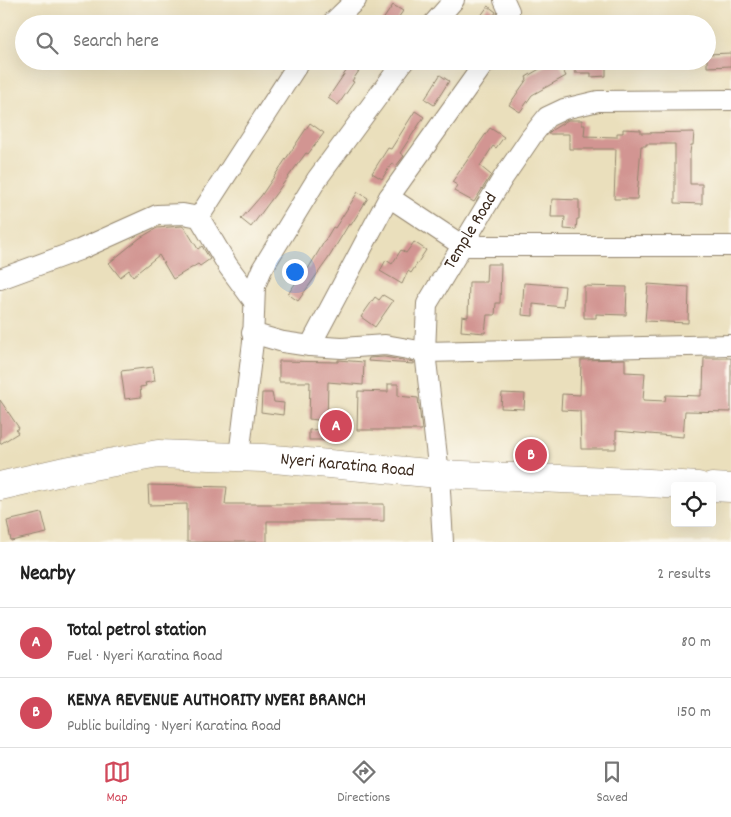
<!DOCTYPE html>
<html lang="en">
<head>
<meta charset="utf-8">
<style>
	body { margin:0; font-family:Dekko,sans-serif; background:#f2f2f2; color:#222 }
	.controls { position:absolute; right:15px; bottom:15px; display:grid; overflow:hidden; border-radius:5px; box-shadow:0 5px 20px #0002 }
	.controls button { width:45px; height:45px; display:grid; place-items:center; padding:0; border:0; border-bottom:1px solid #e0e0e0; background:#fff; color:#222; font:25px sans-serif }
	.you { position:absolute; left:294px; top:271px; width:18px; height:18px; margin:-12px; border:4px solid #fff; border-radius:50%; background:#1a73e8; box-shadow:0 0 0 8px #1a73e833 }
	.badge { display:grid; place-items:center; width:32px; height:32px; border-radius:50%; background:#d1495b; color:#fff; font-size:16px; font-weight:700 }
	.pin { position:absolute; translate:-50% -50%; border:2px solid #fff; box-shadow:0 1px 5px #0006 }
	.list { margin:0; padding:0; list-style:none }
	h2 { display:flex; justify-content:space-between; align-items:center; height:65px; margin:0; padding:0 20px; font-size:21px }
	h2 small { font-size:16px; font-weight:400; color:#767676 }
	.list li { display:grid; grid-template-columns:32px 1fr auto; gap:15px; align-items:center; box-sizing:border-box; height:70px; padding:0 20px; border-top:1px solid #e0e0e0 }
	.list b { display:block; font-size:19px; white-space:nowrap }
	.list p { margin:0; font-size:16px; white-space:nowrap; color:#767676 }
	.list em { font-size:16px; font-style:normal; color:#767676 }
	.icon { flex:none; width:28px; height:28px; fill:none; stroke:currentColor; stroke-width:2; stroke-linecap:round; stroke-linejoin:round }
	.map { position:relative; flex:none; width:731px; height:542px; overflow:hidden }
	.search { position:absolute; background:#fff; box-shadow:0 5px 20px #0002; left:15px; right:15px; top:15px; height:55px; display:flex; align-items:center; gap:12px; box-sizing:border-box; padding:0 18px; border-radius:28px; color:#767676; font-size:19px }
	.sheet { height:205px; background:#fff }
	nav { display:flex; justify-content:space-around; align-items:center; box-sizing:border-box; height:70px; border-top:1px solid #e0e0e0; background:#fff; font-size:14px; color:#767676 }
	nav a { display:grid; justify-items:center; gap:2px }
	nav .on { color:#d1495b }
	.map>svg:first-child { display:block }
	.building { fill:#d29592 }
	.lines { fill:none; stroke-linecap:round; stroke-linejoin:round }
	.minor-casing { stroke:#92846d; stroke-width:22 }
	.highway-casing { stroke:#92846d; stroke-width:29 }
	.minor { stroke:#fff; stroke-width:20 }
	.highway { stroke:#fff; stroke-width:28 }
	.labels { text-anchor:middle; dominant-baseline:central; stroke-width:4; stroke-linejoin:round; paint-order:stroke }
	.street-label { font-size:18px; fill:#3b2a1e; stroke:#fbf7ec }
</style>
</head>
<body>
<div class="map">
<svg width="731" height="542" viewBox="0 0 731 542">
	<rect width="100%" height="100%" fill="#fbf7ec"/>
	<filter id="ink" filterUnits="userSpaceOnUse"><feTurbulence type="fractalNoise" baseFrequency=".02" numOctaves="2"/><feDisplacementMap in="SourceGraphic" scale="10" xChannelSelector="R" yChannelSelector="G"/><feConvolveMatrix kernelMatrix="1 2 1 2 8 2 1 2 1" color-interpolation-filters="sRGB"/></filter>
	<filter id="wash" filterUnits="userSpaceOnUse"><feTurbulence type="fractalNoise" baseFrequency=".0096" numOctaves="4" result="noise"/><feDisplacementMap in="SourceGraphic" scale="20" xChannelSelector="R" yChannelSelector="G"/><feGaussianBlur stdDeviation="1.12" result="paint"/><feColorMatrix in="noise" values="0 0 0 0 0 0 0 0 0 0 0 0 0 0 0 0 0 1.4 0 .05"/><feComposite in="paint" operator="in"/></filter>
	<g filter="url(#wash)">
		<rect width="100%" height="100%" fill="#eadfbc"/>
		<g id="blocks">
			<!-- building -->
			<path class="building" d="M393,5L403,11L394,24H380Z
				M488,6L496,12L489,24H475Z
				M731,53V66L707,67V54Z
				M353,61H366L352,81L354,82L338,105L328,98Z
				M553,61H558L566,76L532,95L520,112L509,105L527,79L526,77Z
				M575,61H606V76L591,77V73H575Z
				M440,75L449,81L434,105L425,99Z
				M415,111L424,117L400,153L404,156L396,166L392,163L382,179L372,173L388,148L391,149Z
				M568,120H582V125H585L584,136L617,137V133H623V129L641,130V133L694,132L693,145H691L690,153V184H702V204L675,203V144H646V146H641L637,199H614L616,149H569V134H548L552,130Z
				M310,123L324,133L308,154L306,153L251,227L241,219L261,196Z
				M490,128L504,137L496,148L493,146L480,166L491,175L474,202L454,191L457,185L452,182Z
				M358,192L368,198L351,225L349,224L328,259L298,301L288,294L306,268L308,269L333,227L335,228Z
				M552,199L579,200V219H577L576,230L564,229L565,217H551Z
				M182,226L185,228L198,249L202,246L210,259L200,266L198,264L173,279L159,255L133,276L129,270L120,277L109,263L140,238L157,228Z
				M414,242L426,250L411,273L408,271L402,284L380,271L386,260L392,264L401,250L406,253Z
				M487,264H501L500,303H496L495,315H487L485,333L461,331L462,316L468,317L469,282H486Z
				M524,283L565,286L563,307L533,304V316L522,315Z
				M648,284L689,287L688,323L645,321Z
				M584,286L627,287L626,315L596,314V318H584Z
				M383,295L393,301L375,327L361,317L375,297L379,300Z
				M384,357L414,362V364L368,361L369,358Z
				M704,358H731V412L685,411L683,437L616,431V449H581L580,411L561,410L562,394L580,395L581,360L625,359V372L645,373L643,400L665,401L666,395L701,396V390H703Z
				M338,360L364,362L363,385L328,382L327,421L309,419L310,382H279V361L338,362Z
				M153,367L155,381L145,383L146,386L140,387L141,397L125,399L121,371Z
				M388,384H398V396L418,398L422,430H357L358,391L388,392Z
				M262,393H272L274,402L284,403L283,415L261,412Z
				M502,393L525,394L524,409L501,408Z
				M0,400L19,428L16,430L18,433L0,444Z
				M327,429V440H309V430Z
				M148,485L227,487L225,504H384V521H267V542H187V504L149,505Z
				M42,513L47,533L11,541L7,521Z"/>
		</g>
	</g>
	<g filter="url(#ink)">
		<use href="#blocks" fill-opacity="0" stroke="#92846d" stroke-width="1"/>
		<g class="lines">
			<defs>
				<g id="minor">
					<path d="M504,0L509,11L505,24"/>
					<path d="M331,24L356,0"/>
					<path d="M433,24L454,0"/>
					<path d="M389,197L463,246H731"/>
					<path d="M199,217L300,61"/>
					<path d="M0,279L79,250L157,215L183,214L199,217L228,266L253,300"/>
					<path d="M252,333L283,342L310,346L342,348L385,345L425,352L731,345"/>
					<path d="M310,346L389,197L486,61"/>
					<path d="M239,456L253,342L255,286L262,269L317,179L404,61"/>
					<path id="s1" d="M443,542L439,474L425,352L427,304L503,178L531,137L547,117L564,109L598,101L731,100"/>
				</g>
				<g id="highway">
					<path id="s2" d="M0,486L65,471L158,454L263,458L439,474L633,482L698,486"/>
					<path d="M712,487L731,488"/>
				</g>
			</defs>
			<!-- minor casing -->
			<use href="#minor" class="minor-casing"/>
			<!-- highway casing -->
			<use href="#highway" class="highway-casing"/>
			<!-- minor -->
			<use href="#minor" class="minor"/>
			<!-- highway -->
			<use href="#highway" class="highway"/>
		</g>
	</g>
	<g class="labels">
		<!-- street labels -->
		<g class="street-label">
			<text stroke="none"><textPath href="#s1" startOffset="324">Temple Road</textPath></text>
			<text stroke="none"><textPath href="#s2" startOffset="351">Nyeri Karatina Road</textPath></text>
		</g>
	</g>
</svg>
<div class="controls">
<button><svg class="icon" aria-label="locate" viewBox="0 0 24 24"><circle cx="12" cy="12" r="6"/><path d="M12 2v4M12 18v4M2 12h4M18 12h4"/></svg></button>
</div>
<div class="you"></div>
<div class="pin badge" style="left:336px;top:426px">A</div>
<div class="pin badge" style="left:531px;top:455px">B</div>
<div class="search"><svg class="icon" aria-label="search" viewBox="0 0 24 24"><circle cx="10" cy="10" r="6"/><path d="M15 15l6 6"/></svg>Search here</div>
</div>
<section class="sheet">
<h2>Nearby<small>2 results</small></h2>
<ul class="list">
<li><span class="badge">A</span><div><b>Total petrol station</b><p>Fuel · Nyeri Karatina Road</p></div><em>80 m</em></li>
<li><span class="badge">B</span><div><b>KENYA REVENUE AUTHORITY NYERI BRANCH</b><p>Public building · Nyeri Karatina Road</p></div><em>150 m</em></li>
</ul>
</section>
<nav>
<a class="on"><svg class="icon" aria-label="map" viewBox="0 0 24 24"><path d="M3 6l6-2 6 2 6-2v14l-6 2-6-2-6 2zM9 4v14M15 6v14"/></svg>Map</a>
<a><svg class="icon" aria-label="directions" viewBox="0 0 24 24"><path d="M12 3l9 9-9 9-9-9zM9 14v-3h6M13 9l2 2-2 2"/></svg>Directions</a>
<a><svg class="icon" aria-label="saved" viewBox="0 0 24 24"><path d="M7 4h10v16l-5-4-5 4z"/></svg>Saved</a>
</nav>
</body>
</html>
